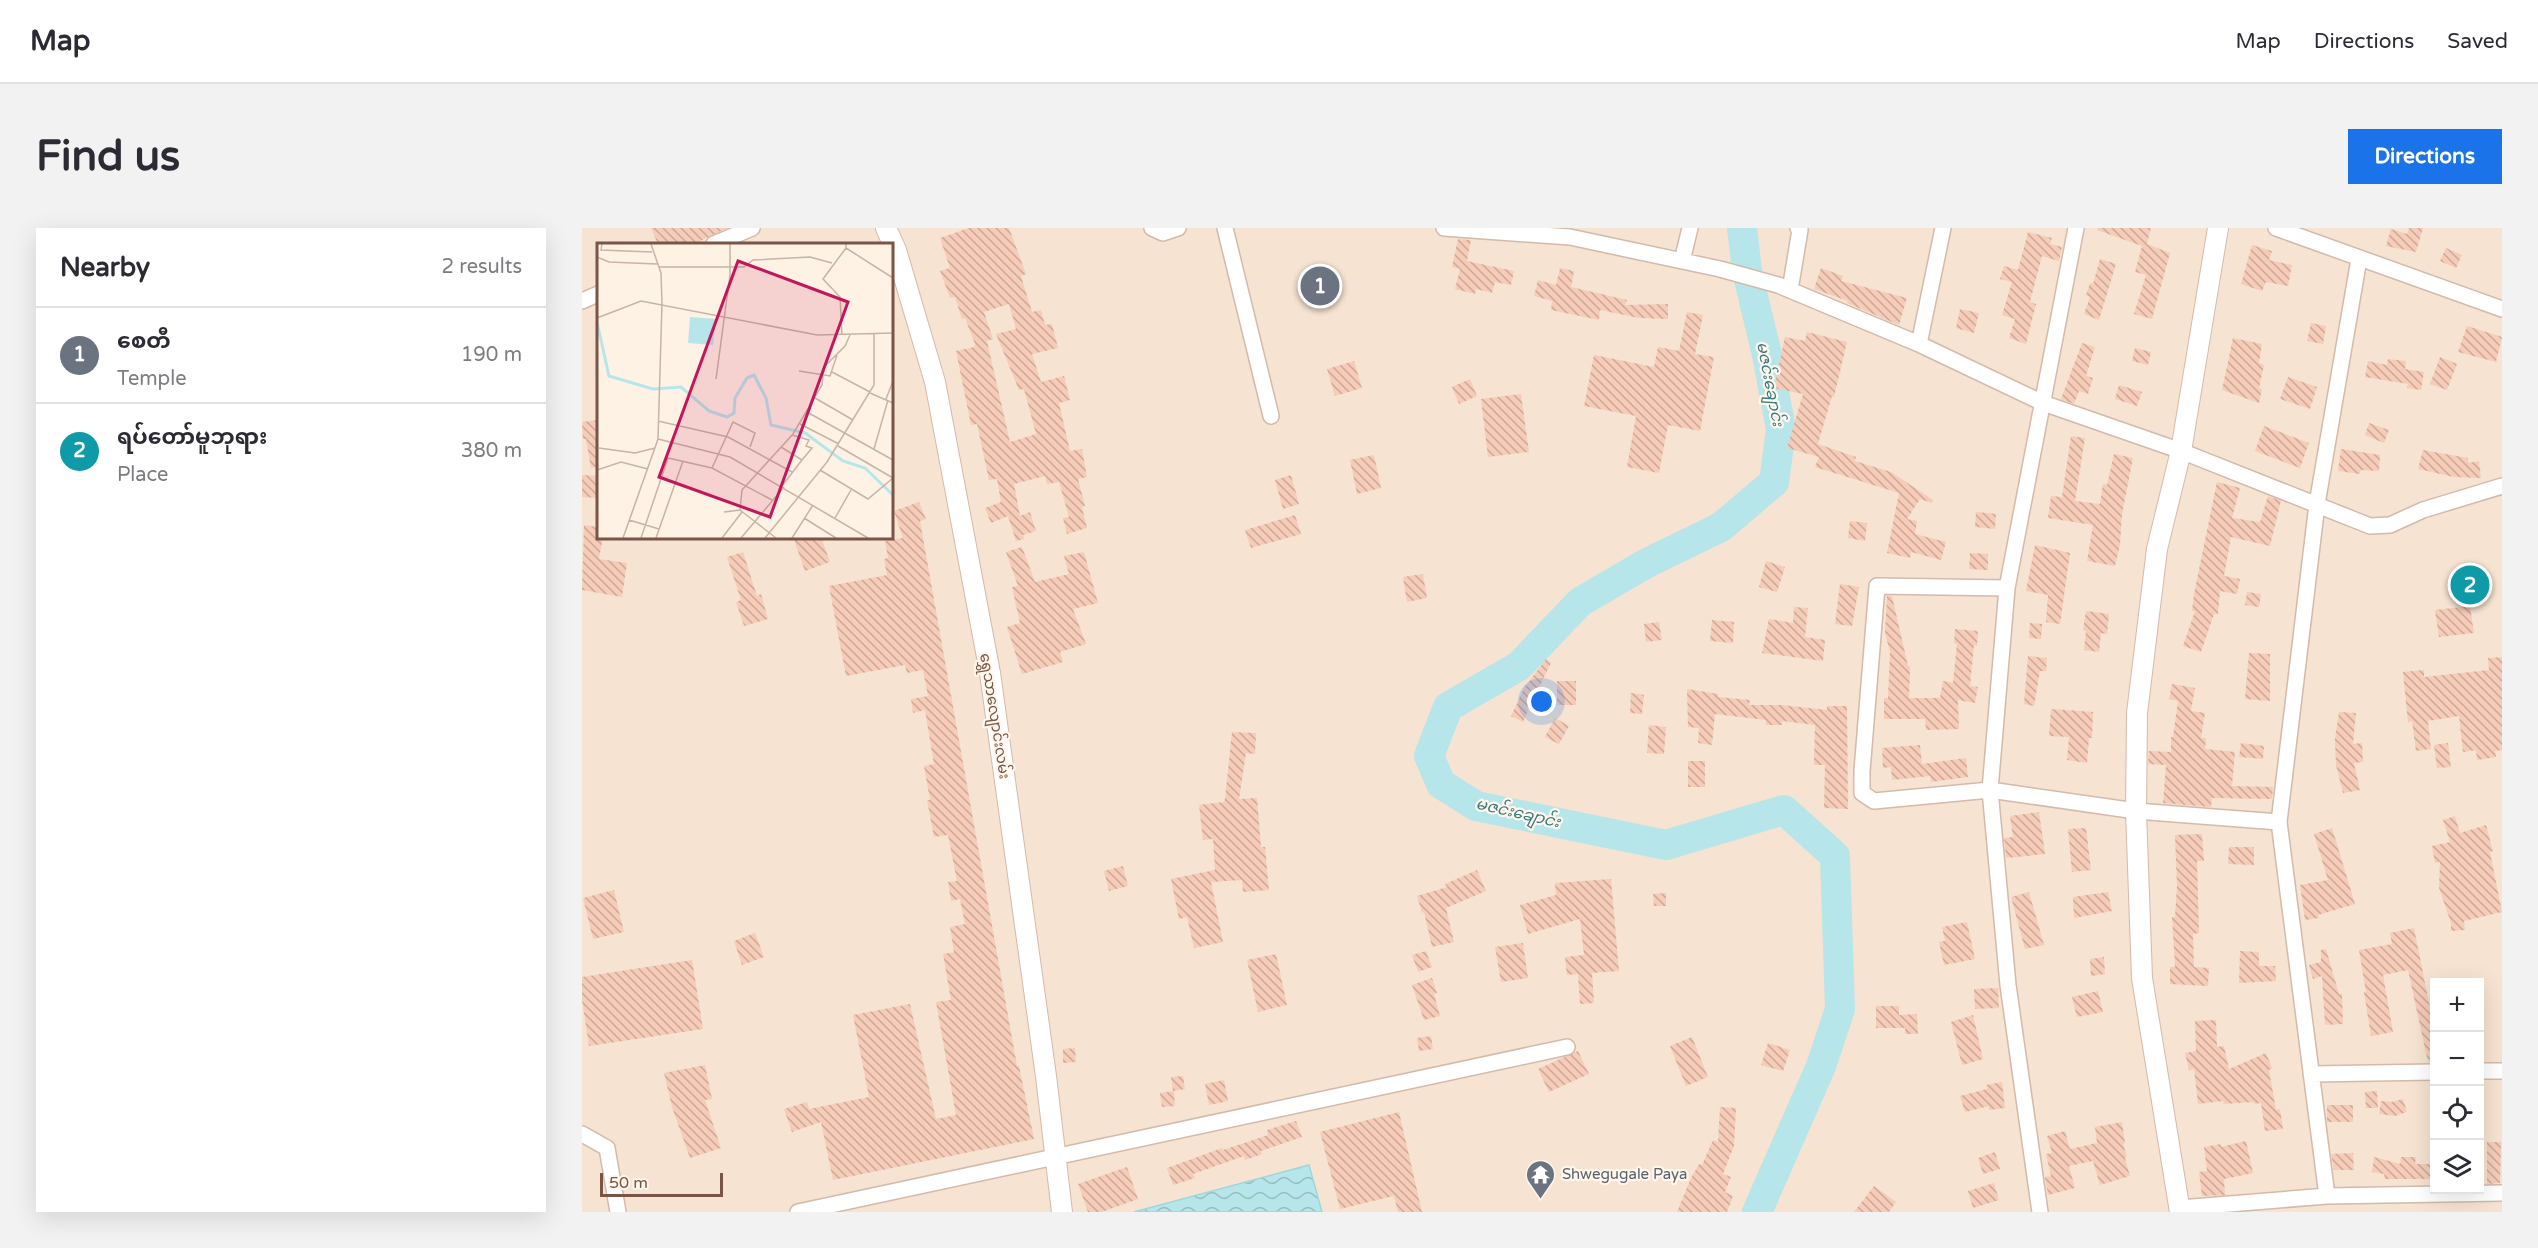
<!DOCTYPE html>
<html lang="en">
<head>
<meta charset="utf-8">
<style>
	body { margin:0; font-family:"Varela Round","Noto Sans Myanmar",sans-serif; background:#f2f2f3; color:#2b2b33 }
	.controls { position:absolute; right:18px; bottom:18px; display:grid; overflow:hidden; border-radius:0px; box-shadow:0 6px 24px #0002 }
	.controls button { width:54px; height:54px; display:grid; place-items:center; padding:0; border:0; border-bottom:2px solid #e1e1e2; background:#fff; color:#2b2b33; font:30px sans-serif }
	.scale { position:absolute; left:18px; bottom:15px; width:123px; box-sizing:border-box; padding-left:6px; border:3px solid #795447; border-top:0; font-size:16px; line-height:21px; white-space:nowrap; color:#795447; -webkit-text-stroke:4px #fff6ec; paint-order:stroke }
	.you { position:absolute; left:960px; top:474px; width:21px; height:21px; margin:-15px; border:4px solid #fff; border-radius:50%; background:#1a73e8; box-shadow:0 0 0 9px #1a73e833 }
	.badge { display:grid; place-items:center; width:39px; height:39px; border-radius:50%; background:#1a73e8; color:#fff; font-size:20px; font-weight:700 }
	.pin { position:absolute; translate:-50% -50%; border:3px solid #fff; box-shadow:0 2px 6px #0006 }
	.list { margin:0; padding:0; list-style:none }
	h2 { display:flex; justify-content:space-between; align-items:center; height:78px; margin:0; padding:0 24px; font-size:26px }
	h2 small { font-size:20px; font-weight:400; color:#7c7c81 }
	.list li { display:grid; grid-template-columns:39px 1fr auto; gap:18px; align-items:center; box-sizing:border-box; height:96px; padding:0 24px; border-top:2px solid #e1e1e2 }
	.list b { display:block; font-size:22px; white-space:nowrap }
	.list p { margin:0; font-size:20px; white-space:nowrap; color:#7c7c81 }
	.list em { font-size:20px; font-style:normal; color:#7c7c81 }
	.icon { flex:none; width:33px; height:33px; fill:none; stroke:currentColor; stroke-width:2; stroke-linecap:round; stroke-linejoin:round }
	.map { position:relative; flex:none; width:1920px; height:984px; overflow:hidden; border-radius:0px }
	header { display:flex; align-items:center; gap:36px; box-sizing:border-box; height:84px; padding:0 30px; background:#fff; border-bottom:2px solid #e1e1e2 }
	header strong { font-size:28px }
	nav { display:flex; gap:33px; margin-inline-start:auto; font-size:21px }
	.intro { display:flex; align-items:center; justify-content:space-between; box-sizing:border-box; height:144px; padding:0 36px }
	h1 { margin:0; font-size:42px }
	.button { padding:15px 27px; border-radius:0px; background:#1a73e8; color:#fff; font-size:21px; font-weight:700 }
	main { display:flex; gap:36px; padding:0 36px }
	aside { flex:1; background:#fff; border-radius:0px; box-shadow:0 6px 24px #0002 }
	.map>svg:first-child { display:block }
	.residential { fill:#f6e3d1; fill-rule:evenodd }
	.water { fill:url(#water-waves); stroke:#9bd8dc; stroke-width:1.5 }
	.lines { fill:none; stroke-linecap:round; stroke-linejoin:round }
	.river { stroke:#b6e6ea; stroke-width:30 }
	.building { fill:url(#building-back-hatch); fill-rule:evenodd }
	.minor-casing { stroke:#d3baab; stroke-width:18 }
	.tertiary-casing { stroke:#d3baab; stroke-width:22 }
	.minor { stroke:#fff; stroke-width:15 }
	.tertiary { stroke:#fff; stroke-width:20 }
	.labels { text-anchor:middle; dominant-baseline:central; stroke-width:4.5; stroke-linejoin:round; paint-order:stroke }
	.street-label { font-size:15px; fill:#795447; stroke:#fff6ec }
	.worship-label { font-size:15px; fill:#5b616d; stroke:#fff6ec; text-anchor:start }
	.water-label { font-size:16px; font-style:italic; fill:#397a7f; stroke:#fff6ec }
	.inset-river { fill:none; stroke:#b6e6ea; stroke-width:3 }
	.inset-road { fill:none; stroke:#c9b3a5; stroke-width:1.5 }
	.view { fill:#c2185b; fill-opacity:0.15; stroke:#c2185b; stroke-width:3 }
	.inset-edge { fill:none; stroke:#795447; stroke-width:3 }
</style>
</head>
<body>
<header>
<strong>Map</strong>
<nav><a>Map</a><a>Directions</a><a>Saved</a></nav>
</header>
<div class="intro"><h1>Find us</h1><a class="button">Directions</a></div>
<main>
<aside>
<h2>Nearby<small>2 results</small></h2>
<ul class="list">
<li><span class="badge" style="background:#6b7280">1</span><div><b>စေတီ</b><p>Temple</p></div><em>190 m</em></li>
<li><span class="badge" style="background:#0f9aa8">2</span><div><b>ရပ်တော်မူဘုရား</b><p>Place</p></div><em>380 m</em></li>
</ul>
</aside>
<div class="map">
<svg width="1920" height="984" viewBox="0 0 1920 984">
	<defs>
		<pattern id="water-waves" width="16" height="10" patternUnits="userSpaceOnUse" patternTransform="scale(1.5)"><rect width="16" height="10" fill="#b6e6ea"/><path d="M0 5q4-4 8 0t8 0" fill="none" stroke="#99bdbf"/></pattern>
		<pattern id="building-back-hatch" width="6" height="6" patternUnits="userSpaceOnUse" patternTransform="scale(1.5)"><rect width="6" height="6" fill="#f6ccb9"/><path d="M-1 5l2 2M0 0l6 6M5-1l2 2" fill="none" stroke="#cca898"/></pattern>
	</defs>
	<rect width="100%" height="100%" fill="#fef2e4"/>
	<!-- residential -->
	<path class="residential" d="M0,0H1920V984H0ZM16,16H309V309H16ZM1852,754H1898V962H1852Z"/>
	<!-- water -->
	<path class="water" d="M727,937L740,984H552Z"/>
	<g class="lines">
		<!-- river -->
		<path class="river" d="M1160,0L1165,43L1185,127L1199,201L1192,254L1139,299L1065,335L998,374L937,438L866,479L847,528L859,556L894,578L1084,617L1202,582L1253,628L1258,781L1239,838L1175,984"/>
	</g>
	<!-- building -->
	<path class="building" d="M69,0H145L112,16H76Z
		M387,0H427L444,46L439,48L450,84L459,82L463,97L470,96L476,120L450,126L459,154L482,148L488,172L477,175L488,223L500,221L505,249L496,251L503,278L500,279L505,300L485,306L481,290L487,289L477,254L465,256L463,248L432,256L438,288L448,284L454,303L441,307L442,311L434,313L426,288L409,295L403,280L419,274L415,251L407,252L395,196L389,197L374,123L392,119L393,116L383,90L380,91L373,69L368,70L358,43L368,40L358,10ZM427,76L434,101L414,106L437,162L442,161L454,206L428,214L405,113L411,111L402,84Z
		M1516,0H1569L1565,16L1588,25L1570,91L1552,86L1564,47L1553,44L1560,18L1515,2Z
		M1827,0H1841L1834,24L1804,18L1809,1L1825,6Z
		M1446,4L1470,10L1468,16L1480,19L1477,33L1460,28L1448,74L1454,76L1444,116L1427,110L1433,91L1420,87L1430,54L1418,51L1422,38L1436,42Z
		M876,11L889,12L885,33L932,43L929,57L913,54L910,65L894,61L893,66L873,61L878,41L870,39Z
		M1670,17L1690,23L1687,32L1710,37L1706,58L1684,54L1680,63L1659,56Z
		M1864,20L1880,27L1874,40L1858,33Z
		M1518,31L1534,36L1517,92L1502,86L1508,69L1504,67L1508,55L1511,56Z
		M978,40L992,43L989,59L1045,72L1043,77L1086,76V91L1057,90L1018,82L1017,92L969,82L970,73L952,68L956,52L974,57Z
		M1239,40L1261,48L1259,53L1325,70L1317,97L1265,75L1266,73L1232,61Z
		M1378,81L1397,85L1392,105L1374,100Z
		M1105,84L1121,87L1113,126L1132,129L1118,203L1086,197L1077,245L1045,239L1054,188L1002,178L1012,127L1072,139L1076,119L1097,123Z
		M1729,95L1744,98L1741,116L1725,113Z
		M1885,98L1920,109L1914,134L1876,124Z
		M1225,104L1265,114L1252,169L1250,168L1236,216L1274,229L1273,233L1309,244L1351,272L1350,275L1338,271L1325,291L1335,293L1333,306L1364,314L1359,332L1329,324L1328,330L1305,325L1317,265L1233,239L1237,229L1205,220L1221,166L1192,160L1203,109L1223,113Z
		M1651,110L1680,116L1677,135L1682,137L1677,160L1680,161L1677,175L1640,162Z
		M1500,115L1513,119L1504,148L1511,150L1506,166L1497,163L1492,176L1479,171Z
		M1553,120L1569,124L1566,137L1550,133Z
		M1858,129L1875,136L1865,162L1848,156Z
		M1806,131L1824,133L1823,141L1842,144L1839,162L1825,160L1826,156L1783,149L1786,133L1805,137Z
		M772,133L780,160L753,168L745,141Z
		M1706,149L1735,159L1728,181L1698,171Z
		M888,151L895,168L877,176L870,159Z
		M1537,157L1560,164L1555,178L1533,171Z
		M939,166L947,224L906,229L899,171Z
		M16,192V239L9,240L4,211H1L0,194Z
		M1787,195L1807,202L1802,215L1783,207Z
		M1682,198L1727,215L1718,240L1673,223Z
		M1489,208L1503,210L1493,273L1518,276L1521,256L1525,257L1532,226L1551,230L1540,286L1538,317L1533,338L1505,333L1511,297L1466,290L1469,268L1480,269Z
		M1759,221L1798,227L1797,243L1779,242L1778,246L1756,243Z
		M1841,222L1886,230V235L1897,233L1899,250L1872,249L1836,241Z
		M792,227L799,260L775,266L768,232Z
		M0,247L16,248V270L0,269Z
		M709,247L717,276L701,281L693,252Z
		M1635,254L1658,260L1650,290L1678,294L1686,268L1699,273L1688,318L1649,309L1642,348L1658,351L1655,366L1638,363L1636,386H1632L1619,424L1601,418L1613,383H1610L1612,366Z
		M337,274L344,291L338,293L435,838H437L452,911L251,952L239,894L210,904L202,881L225,874L227,881L287,869L271,787L328,776L354,891L374,887L354,774L369,772L361,726L372,724L368,699L383,696L378,671L369,673L366,654L375,653L366,607L352,609L345,572H348L342,538L352,536L343,482L331,485L329,471L346,468L341,442L325,445L323,437L264,448L247,358L305,347L302,331L306,330L303,313L321,310L312,283Z
		M1394,284L1414,286L1413,301L1393,299Z
		M713,287L719,306L669,320L663,302Z
		M1268,293L1285,295L1283,313L1266,310Z
		M2,297L16,299V309H21L17,331L45,335L40,369L0,362Z
		M211,309H239L248,334L223,343Z
		M1453,317L1488,325L1478,396L1464,394L1466,367L1444,363Z
		M440,319L453,354L487,346L482,328L502,324L516,375L491,381L504,416L478,424L481,434L440,446L425,399L438,395L430,359L436,358L424,324Z
		M161,324L175,368L179,366L186,391L162,398L154,374L159,372L145,329Z
		M1388,325L1406,326V342L1387,341Z
		M1184,333L1203,339L1195,364L1177,359Z
		M841,346L845,370L825,374L821,349Z
		M1258,356L1277,359L1270,398L1253,396Z
		M1665,364L1679,366L1677,379L1663,377Z
		M1305,368H1310L1326,438H1328L1327,470H1358L1361,453L1371,455L1375,416L1372,415L1373,401L1396,403L1395,418L1392,417L1388,458L1396,459L1393,475L1376,472L1377,501L1344,502L1343,491H1302V470H1306L1308,424L1303,405Z
		M1888,378L1892,405L1857,409L1853,382Z
		M1212,379L1226,380L1223,409L1243,412L1241,433L1180,425L1187,391L1211,395Z
		M1504,383L1527,386L1525,406L1519,405L1517,424L1502,422L1504,403L1501,402Z
		M1130,392L1152,394L1151,415L1128,413Z
		M1077,394L1080,412L1064,414L1062,396Z
		M1448,395L1460,396L1459,411L1447,410Z
		M1667,425L1688,426V473L1663,471Z
		M1446,428L1465,430L1464,443H1458L1452,478L1442,476Z
		M1920,429V522L1913,523L1914,529L1895,532L1894,522L1881,524L1877,488L1846,493L1849,521L1834,523L1830,493L1826,494L1821,444L1842,442V449L1907,442L1906,430Z
		M964,431L969,435L949,476H946L948,478L941,494L929,488L942,460Z
		M975,453H994V477H975Z
		M1590,456L1613,460L1609,483L1623,485L1619,510H1624L1623,521L1653,524L1650,558L1691,559L1690,571L1630,570L1629,579L1581,575L1584,537L1566,536L1567,523L1589,524V509H1591L1596,473L1587,471Z
		M1105,461L1136,466V469L1168,472L1167,477H1200L1245,482V478H1265L1266,581L1242,580L1243,537H1232L1233,497L1200,493V497H1184V492L1133,486L1130,517L1116,515L1117,500L1106,499Z
		M1049,465L1062,467L1060,486L1048,485Z
		M1469,481L1511,484L1510,510H1507L1505,535L1485,532L1487,509L1467,508Z
		M1757,484L1774,485L1771,516L1780,515L1781,534L1772,535L1778,562L1761,565L1754,537L1753,511Z
		M973,490L987,498L977,516L963,509Z
		M1067,497L1084,499L1082,526L1065,525Z
		M650,504L674,505L673,526L664,525L657,571L675,570L679,619H683L687,662L661,664L660,652L629,654L641,714L612,720L605,689L597,691L589,651L633,642L631,611L621,612L617,577L642,574L643,571Z
		M1659,515L1682,518L1681,531L1657,529Z
		M1866,515L1869,539L1855,540L1852,517Z
		M1338,517L1340,536L1384,530L1386,549L1349,554L1348,548L1310,552L1309,539L1301,540L1300,520Z
		M1106,533H1123V559H1106Z
		M1457,584L1463,626L1424,630L1422,610L1431,609L1428,588Z
		M1873,588L1878,605L1904,597L1911,623L1908,624L1920,684L1882,693L1883,702L1869,703V695L1857,660L1858,634L1853,635L1850,618L1868,614L1861,592Z
		M1504,600L1509,642L1490,644L1486,601Z
		M1750,600L1773,676L1736,687L1737,690L1723,692L1718,657L1746,652L1732,606Z
		M1620,606L1622,633H1615L1617,705L1611,706L1612,739L1627,740L1626,758L1588,756V739H1593L1590,689H1593L1595,658L1593,607Z
		M1647,619H1672V637L1646,636Z
		M541,638L546,658L527,663L522,643Z
		M895,642L904,663L864,680L872,714L850,719L842,684L840,685L835,668L865,659L863,656Z
		M1029,651L1037,743L1010,745L1012,775L998,776L996,746L985,747L983,729L1002,727L998,691L946,706L938,677L974,667L973,655Z
		M32,662L42,704L11,711L1,670Z
		M1447,664L1462,717L1443,721L1429,669Z
		M1526,664L1530,683L1492,690L1491,669Z
		M1084,665V678H1072L1071,666Z
		M1385,694L1393,731L1362,737L1357,714L1363,713L1360,699Z
		M1832,700L1852,800V834H1846L1826,742L1801,747L1811,804L1789,808L1782,764H1784L1777,722L1810,716L1808,705Z
		M173,705L182,729L160,737L152,713Z
		M941,715L946,750L919,754L913,719Z
		M1744,721L1757,766H1760L1761,796L1743,797L1740,748L1731,751L1727,737L1739,734V722Z
		M844,723L850,739L836,744L830,727Z
		M1658,723L1677,724V738H1693L1694,753L1657,755Z
		M694,726L705,777L676,784L665,732Z
		M1522,729L1523,746L1509,748L1508,731Z
		M110,732L121,801L7,818L0,772V749Z
		M850,750L855,765L852,766L858,788L842,792L830,757Z
		M1416,760L1417,780L1393,781L1392,761Z
		M1516,763L1521,784L1495,789L1490,769Z
		M1294,778H1317V787L1335,786L1336,806H1323V800H1294Z
		M1391,787L1401,831L1380,837L1369,794Z
		M1634,792L1635,819L1642,818L1647,841L1684,825L1690,840L1687,842L1694,882L1698,881L1701,901L1683,903L1679,875L1672,876V874L1642,876L1641,873L1616,876L1612,841L1607,842L1603,825L1614,823L1613,793Z
		M849,808L851,821L837,823L835,810Z
		M1110,809L1126,849L1104,858L1088,818Z
		M1186,815L1208,822L1201,843L1179,837Z
		M493,820L494,834L481,835V821Z
		M996,823L1007,846L967,864L956,841Z
		M123,837L130,871L123,872L139,920L108,930L90,879L82,845Z
		M601,848L603,861L591,863L589,849Z
		M642,852L646,873L627,877L623,856Z
		M1420,854L1423,880L1407,882V878L1383,884L1378,868L1405,861L1404,857Z
		M592,863L593,878L580,879L578,865Z
		M1795,863L1796,880H1784L1783,864Z
		M1821,871L1825,884L1813,888L1797,886L1799,873L1810,874Z
		M1745,877H1771V894H1745Z
		M1138,879L1154,880L1152,918L1141,946L1149,949L1143,964L1151,968L1145,984H1095L1109,950L1117,936L1120,937L1131,912L1136,914Z
		M817,884L840,984H816L812,968L758,981L738,904Z
		M714,893L720,909L679,923L680,926L663,932L662,928L611,946L613,950L591,957L585,940L640,920L641,922L686,907L685,902Z
		M1540,894L1543,915L1541,916L1545,929L1543,930L1548,948L1518,957L1511,933L1487,938L1493,960L1466,967L1463,949L1469,948L1464,926L1470,925L1465,908L1483,903L1488,921L1515,915L1513,899Z
		M1664,913L1671,945L1642,951L1643,967L1620,968L1617,944L1625,943L1622,919L1639,916V919Z
		M1905,914H1919L1918,955L1905,956Z
		M1413,924L1418,941L1401,946L1396,930Z
		M1771,925L1772,942H1752L1749,926Z
		M1792,929L1818,936L1819,929H1834L1833,936H1848V951H1803L1802,946L1790,944Z
		M545,939L556,971L520,984H506L496,956Z
		M1412,955L1417,972L1391,980L1386,963Z
		M1292,958L1314,974L1307,984H1272Z"/>
	<g class="lines">
		<defs>
			<path id="minor" d="M570,0L581,5L596,0
				M643,0L689,188
				M862,0L988,9L1138,41L1196,57L1337,116L1461,175L1599,223L1788,298L1808,297L1841,282L1920,258
				M1694,0L1920,81
				M132,16L170,0
				M1777,31L1735,276L1697,594L1745,968L1920,965
				M1100,33L1108,0
				M1208,62L1218,2L1216,0
				M0,73L16,66
				M1337,116L1361,0
				M1425,360L1295,358L1280,543V565L1292,573L1408,562L1554,583L1697,594
				M1898,843H1920
				M1729,846L1852,844
				M0,906L25,920L36,984
				M1598,980L1745,968
				M216,984L985,819
				M1458,984L1426,757L1408,562L1425,360L1494,0"/>
			<path id="tertiary" d="M304,0L314,22L353,154L408,445L464,848L480,984
				M1598,984L1560,750L1554,583L1555,485L1575,321L1599,223L1636,0"/>
		</defs>
		<!-- minor casing -->
		<use href="#minor" class="minor-casing"/>
		<!-- tertiary casing -->
		<use href="#tertiary" class="tertiary-casing"/>
		<!-- minor -->
		<use href="#minor" class="minor"/>
		<!-- tertiary -->
		<use href="#tertiary" class="tertiary"/>
	</g>
	<!-- icons -->
	<defs>
		<symbol id="temple-pin" viewBox="-11 -11 22 30"><path d="M0 17L-7.5 6A9.5 9.5 0 1 1 7.5 6Z" fill="#6b7280" stroke="#fff6ec"/><path d="M0-6L5-2H3V0L6.5 2.5H4V6H1.5V3h-3V6H-4V2.5H-6.5L-3 0V-2H-5Z" fill="#fff"/></symbol>
	</defs>
	<g fill-rule="evenodd">
		<use href="#temple-pin" x="942" y="930" width="33" height="45"/>
	</g>
	<g class="labels">
		<!-- street labels -->
		<g class="street-label">
			<text transform="translate(413 488) rotate(81)">ရွှေသာလျောင်းလမ်း</text>
		</g>
		<!-- worship labels -->
		<g class="worship-label">
			<text x="980" y="946">Shwegugale Paya</text>
		</g>
		<!-- water labels -->
		<g class="water-label">
			<text transform="translate(1188 156) rotate(79)">မဇင်းချောင်း</text>
			<text transform="translate(936 585) rotate(13)">မဇင်းချောင်း</text>
		</g>
	</g>
	<!-- overview -->
	<g transform="translate(15 15)">
		<rect width="296" height="296" fill="#fef2e4"/>
		<path d="M93,74L119,76L116,102L91,100Z" fill="#b6e6ea"/>
		<path class="inset-river" d="M0,79L12,133L56,146L84,144L112,168L130,174L137,170L138,155L150,135L157,132L169,155L174,182L208,190L246,218L268,225L296,252"/>
		<path class="inset-road" d="M5,1L4,7L55,9M249,1V5L296,35M0,14L12,19L60,21M62,24H147L156,17L213,14L235,20M0,75L44,58L220,92L296,90M245,92L243,54L226,36L249,5M202,128L233,133L240,112M235,129L273,149M119,136L133,32V1M273,150L296,160M218,155L256,177M289,156L296,138M210,169L296,217M61,178L131,194L195,229M203,181L242,201M195,192L212,197L209,203L215,205L205,217M61,196L133,214L271,295M241,203L296,235M184,204L205,217L185,243M2,205L38,210L58,205M277,206L291,157M115,225L136,179L158,190L153,204M0,227L24,219L51,226M223,227L271,256L296,235M143,267L179,295M127,269L143,267L145,247L196,191L225,142L227,124L248,103L253,92M207,275L239,295M238,275L254,247M32,277L62,286M26,295L61,196L65,60L64,30L54,1M44,295L71,215L115,225L175,257M59,295L86,218M125,295L145,269M144,295L187,244M168,295L230,219L277,142V91M195,295L216,262"/>
		<path class="view" d="M141,18L251,59L173,274L62,234Z"/>
		<rect width="296" height="296" class="inset-edge"/>
	</g>
</svg>
<div class="controls">
<button>+</button>
<button>−</button>
<button><svg class="icon" aria-label="locate" viewBox="0 0 24 24"><circle cx="12" cy="12" r="6"/><path d="M12 2v4M12 18v4M2 12h4M18 12h4"/></svg></button>
<button><svg class="icon" aria-label="layers" viewBox="0 0 24 24"><path d="M12 4l9 5-9 5-9-5zM3 14l9 5 9-5"/></svg></button>
</div>
<div class="scale">50 m</div>
<div class="you"></div>
<div class="pin badge" style="left:738px;top:58px;background:#6b7280">1</div>
<div class="pin badge" style="left:1888px;top:357px;background:#0f9aa8">2</div>
</div>
</main>
</body>
</html>
